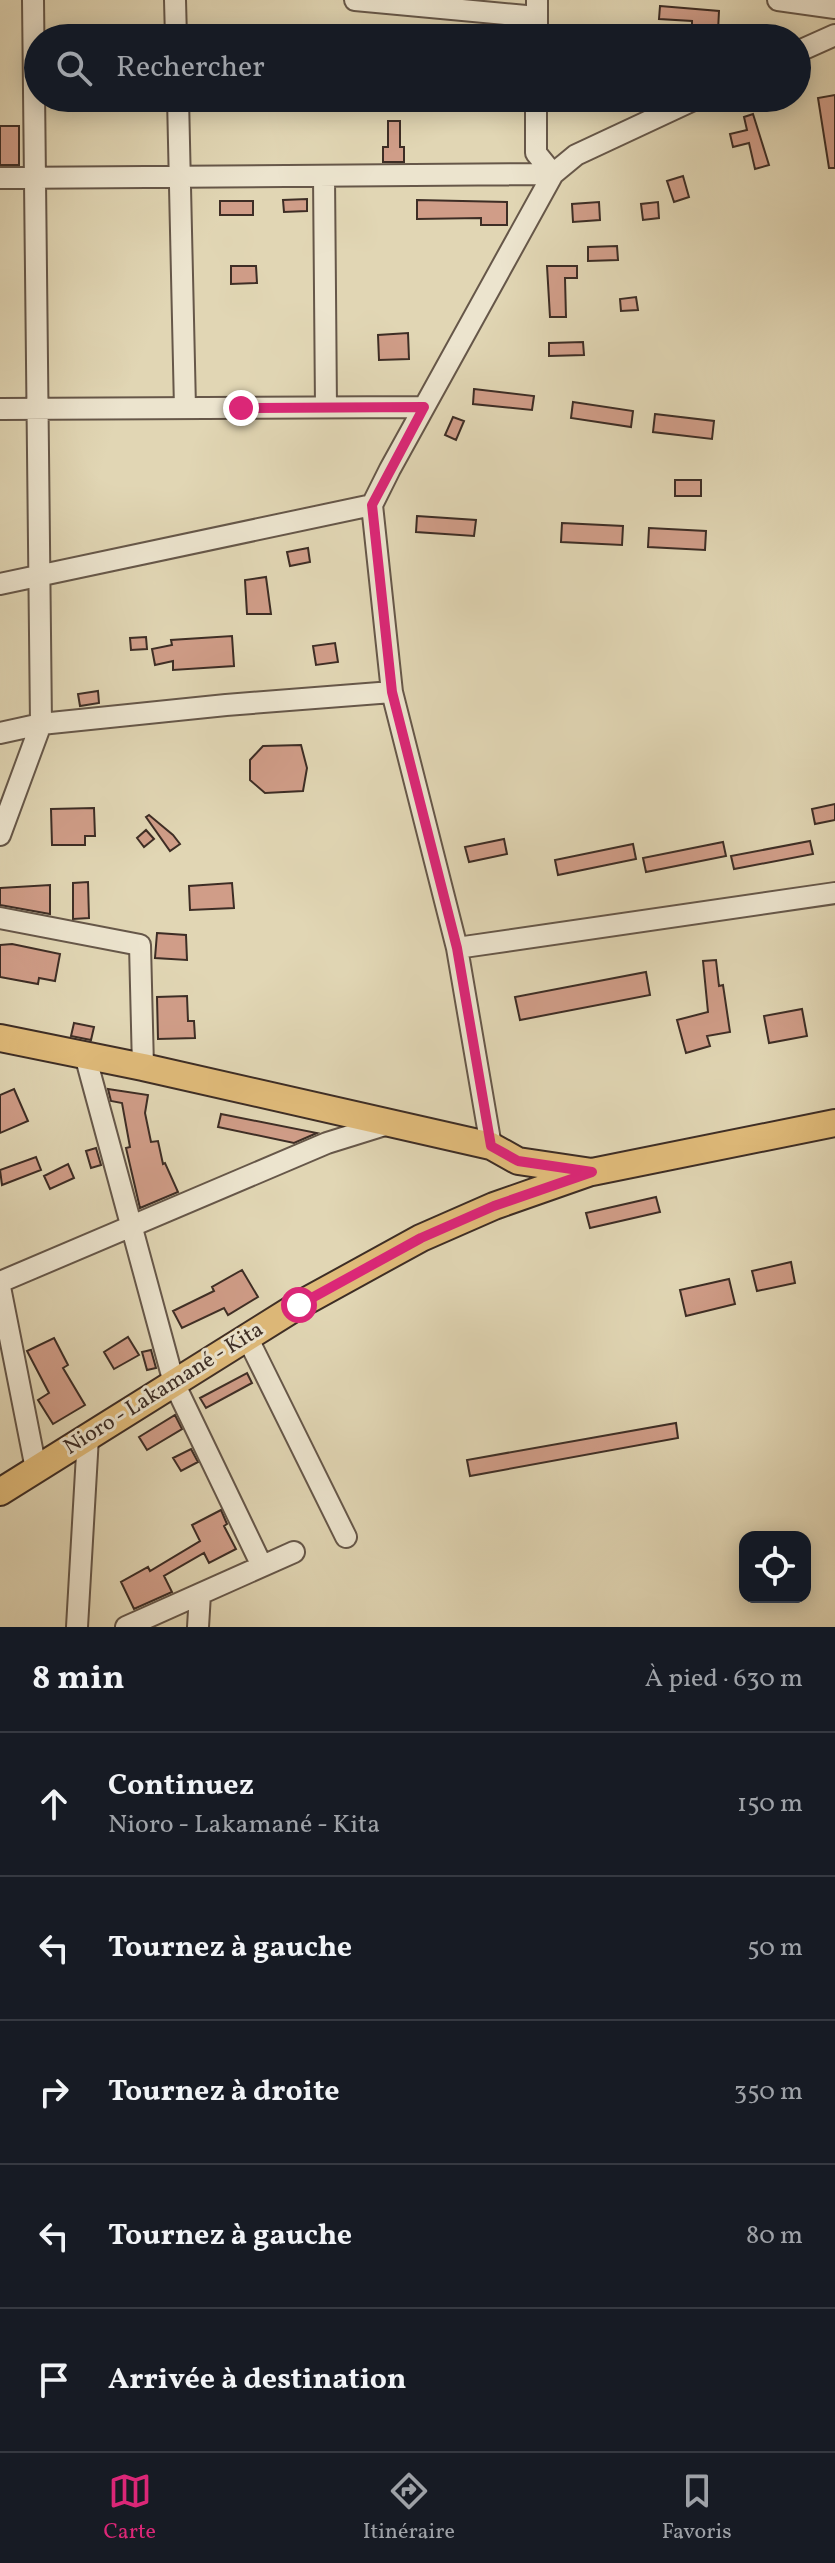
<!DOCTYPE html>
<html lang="fr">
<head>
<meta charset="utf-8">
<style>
	body { margin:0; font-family:Vollkorn,serif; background:#242831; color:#f1f3f6 }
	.controls { position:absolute; right:24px; bottom:24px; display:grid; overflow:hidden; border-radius:16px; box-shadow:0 4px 20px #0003 }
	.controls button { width:72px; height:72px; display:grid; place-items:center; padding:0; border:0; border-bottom:2px solid #363941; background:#171b24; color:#f1f3f6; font:40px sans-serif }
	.stop { position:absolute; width:24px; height:24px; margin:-18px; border:6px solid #db2777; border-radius:50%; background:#fff }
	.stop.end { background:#db2777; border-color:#fff; box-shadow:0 2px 8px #0008 }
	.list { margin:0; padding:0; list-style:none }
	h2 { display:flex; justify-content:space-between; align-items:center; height:104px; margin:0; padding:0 32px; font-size:34px }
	h2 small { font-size:26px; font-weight:400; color:#9ea1a6 }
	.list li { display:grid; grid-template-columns:52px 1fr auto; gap:24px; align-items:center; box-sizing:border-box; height:144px; padding:0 32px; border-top:2px solid #363941 }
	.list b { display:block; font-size:30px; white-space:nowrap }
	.list p { margin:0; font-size:26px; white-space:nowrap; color:#9ea1a6 }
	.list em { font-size:26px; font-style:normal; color:#9ea1a6 }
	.icon { flex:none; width:44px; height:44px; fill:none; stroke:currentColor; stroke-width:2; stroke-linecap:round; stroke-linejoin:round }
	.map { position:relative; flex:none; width:835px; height:1627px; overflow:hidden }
	.search { position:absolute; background:#171b24; box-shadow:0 4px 20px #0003; left:24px; right:24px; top:24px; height:88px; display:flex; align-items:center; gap:20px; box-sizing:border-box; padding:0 28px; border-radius:44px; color:#9ea1a6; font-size:30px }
	.sheet { height:824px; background:#171b24 }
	nav { display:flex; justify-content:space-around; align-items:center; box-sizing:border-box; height:112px; border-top:2px solid #363941; background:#171b24; font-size:22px; color:#9ea1a6 }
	nav a { display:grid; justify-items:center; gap:4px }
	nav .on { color:#db2777 }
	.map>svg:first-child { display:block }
	.building { fill:#d09d88; stroke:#3d2d25; stroke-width:2 }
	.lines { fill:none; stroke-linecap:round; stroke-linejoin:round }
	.minor-casing { stroke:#665749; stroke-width:24 }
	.major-casing { stroke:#3d2d25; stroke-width:30 }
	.minor { stroke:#ece4ce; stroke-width:20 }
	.major { stroke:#e0bb7a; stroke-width:26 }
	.route { stroke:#db2777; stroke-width:10 }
	.labels { text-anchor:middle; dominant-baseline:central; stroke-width:6; stroke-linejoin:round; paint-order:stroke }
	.street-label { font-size:22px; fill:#3d2d25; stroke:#ece4ce }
</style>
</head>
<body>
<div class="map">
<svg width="835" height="1627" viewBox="0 0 835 1627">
	<rect width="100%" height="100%" fill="#e1d6b4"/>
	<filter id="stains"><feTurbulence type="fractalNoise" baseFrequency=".0025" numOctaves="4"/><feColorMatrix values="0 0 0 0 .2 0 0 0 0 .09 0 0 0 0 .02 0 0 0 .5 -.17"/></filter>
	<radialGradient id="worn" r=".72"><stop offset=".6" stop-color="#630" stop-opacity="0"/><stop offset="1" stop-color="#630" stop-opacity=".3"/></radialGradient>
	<!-- building -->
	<path class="building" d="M660,6L719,11L718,31L692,30V21L659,19Z
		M647,26L650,38H612V32Z
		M835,95V168H829L818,98Z
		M753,114L769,165L755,169L749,143L733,147L730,134L747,130L744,117Z
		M388,121H400V147H404V162H383V147H388Z
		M0,126H19V165H0Z
		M683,176L689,197L674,202L667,181Z
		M307,199V211L284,212L283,200Z
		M417,200L507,202V225H481V218L417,219Z
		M220,201H253V215H220Z
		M599,202L600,220L573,222L572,204Z
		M658,202L659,218L643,220L641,204Z
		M617,246L618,260L588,261V247Z
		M231,266H256L257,283L231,284Z
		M547,266H577V278H565L566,317H550Z
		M636,297L638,310L621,311L620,299Z
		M408,333L409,359L379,360L378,335Z
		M583,342L584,355L549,356V343Z
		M474,389L534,396L532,410L473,404Z
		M573,402L633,411L631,427L571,418Z
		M655,414L714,421L712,439L653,432Z
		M453,417L464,421L456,440L445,435Z
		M675,480H701V496H675Z
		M417,516L476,520L474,536L416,532Z
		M562,523L623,526L622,545L561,542Z
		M649,528L706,531L705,550L648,547Z
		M308,548L310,562L290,566L287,552Z
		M266,577L271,614H247L245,580Z
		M232,636L234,666L173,670V661L155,665L152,649L172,645L171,640Z
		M146,637L147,649L131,650L130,638Z
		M335,643L338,662L316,665L313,646Z
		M98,691L99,703L80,706L78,694Z
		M301,745L307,768L303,791L265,793L250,780V760L263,746Z
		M835,804V820L815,824L812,809Z
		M94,808L95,836H85V845H52L51,809Z
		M149,815L173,835L180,844L170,851L146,817Z
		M146,830L154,839L144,847L137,838Z
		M504,839L507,854L469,862L465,847Z
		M810,841L813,854L734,869L731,856Z
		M723,842L726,856L646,872L643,858Z
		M633,844L636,859L558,875L555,860Z
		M88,882L89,918L73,919V883Z
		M232,883L234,908L190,910L189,886Z
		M50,885V914L0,905V888Z
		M157,933L186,935L187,960L155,958Z
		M12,944L60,954L55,981L39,978L38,984L0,977V945Z
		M716,960L719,986L723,985L730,1032L707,1036L710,1046L686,1053L677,1020L708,1012L703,961Z
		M646,972L650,995L520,1020L515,997Z
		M187,996L188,1021H194L195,1038L158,1039L157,997Z
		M802,1009L807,1036L769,1043L764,1016Z
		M74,1023L94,1027L91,1040L71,1036Z
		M14,1089L28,1121L0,1133V1095Z
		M108,1089L148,1095L145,1113L151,1142L158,1141L163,1164L165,1163L178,1192L140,1208L126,1148L130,1147L122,1103L111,1101Z
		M221,1114L317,1133L294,1143L218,1127Z
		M96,1148L101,1165L91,1168L86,1151Z
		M36,1157L41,1170L2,1185L0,1170Z
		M68,1164L74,1178L50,1189L44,1176Z
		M656,1197L660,1212L590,1228L586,1213Z
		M791,1262L795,1283L757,1291L752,1271Z
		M242,1270L258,1297L228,1315L224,1308L182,1328L173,1311L214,1291L212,1287Z
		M729,1279L735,1304L686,1316L680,1290Z
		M128,1337L139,1355L114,1369L104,1352Z
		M54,1338L68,1365L63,1368L85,1405L53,1424L38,1400L49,1393L27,1351Z
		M151,1350L156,1368L147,1370L142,1352Z
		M247,1373L252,1383L206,1408L200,1398Z
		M175,1415L182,1429L147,1450L139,1437Z
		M676,1423L678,1438L470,1476L467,1460Z
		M191,1449L198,1462L181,1471L173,1458Z
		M221,1510L227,1524L224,1526L236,1549L209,1563L204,1553L164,1576L172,1592L134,1609L121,1582L148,1567L150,1571L200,1541L192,1525Z"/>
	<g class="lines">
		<defs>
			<path id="minor" d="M175,0L176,38
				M355,0L537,17
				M778,0L835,8
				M537,38V0
				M797,52L835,35
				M178,98L185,408
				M536,98V153L553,174
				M324,176L326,407
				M0,178L553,174
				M0,409L424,407
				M0,584L372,505
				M392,692L457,948L491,1146
				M0,733L41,724L226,705L392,692L372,505L390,469L553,174L576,155L698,98
				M0,835L41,724L33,0
				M0,918L140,945L143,1067
				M457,948L835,893
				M85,1055L174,1383L262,1566
				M0,1282L327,1143L388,1124
				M0,1287L36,1469
				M247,1337L346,1537
				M77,1627L88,1437
				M126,1627L294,1552
				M198,1627L200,1594"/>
			<path id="major" d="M0,1038L143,1067L491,1146L518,1161L592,1172L835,1123
				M0,1492L299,1305L421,1238L494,1206L588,1173"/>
		</defs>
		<!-- minor casing -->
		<use href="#minor" class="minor-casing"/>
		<!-- major casing -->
		<use href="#major" class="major-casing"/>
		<!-- minor -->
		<use href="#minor" class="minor"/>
		<!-- major -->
		<use href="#major" class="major"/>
	</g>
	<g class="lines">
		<!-- route -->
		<path class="route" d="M241,408L424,407L372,505L392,692L457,948L491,1146L518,1161L592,1172L494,1206L421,1238L299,1305"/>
	</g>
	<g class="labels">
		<!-- street labels -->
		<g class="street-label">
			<text transform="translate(164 1389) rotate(-32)">Nioro - Lakamané - Kita</text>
		</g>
	</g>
	<rect width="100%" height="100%" filter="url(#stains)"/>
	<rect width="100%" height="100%" fill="url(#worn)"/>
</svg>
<div class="controls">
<button><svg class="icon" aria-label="locate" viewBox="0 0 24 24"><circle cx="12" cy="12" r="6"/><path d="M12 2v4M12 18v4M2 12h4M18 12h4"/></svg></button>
</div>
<div class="stop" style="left:299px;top:1305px"></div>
<div class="stop end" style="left:241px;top:408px"></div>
<div class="search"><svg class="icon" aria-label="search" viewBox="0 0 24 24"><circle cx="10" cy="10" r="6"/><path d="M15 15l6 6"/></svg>Rechercher</div>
</div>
<section class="sheet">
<h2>8 min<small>À pied · 630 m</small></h2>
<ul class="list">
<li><svg class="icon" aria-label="ahead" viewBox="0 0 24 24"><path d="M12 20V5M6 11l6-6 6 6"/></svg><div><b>Continuez</b><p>Nioro - Lakamané - Kita</p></div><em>150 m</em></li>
<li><svg class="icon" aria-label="left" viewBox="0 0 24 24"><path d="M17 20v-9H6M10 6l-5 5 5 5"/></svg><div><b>Tournez à gauche</b></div><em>50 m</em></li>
<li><svg class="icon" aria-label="right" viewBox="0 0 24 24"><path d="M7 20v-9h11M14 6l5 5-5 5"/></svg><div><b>Tournez à droite</b></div><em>350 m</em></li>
<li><svg class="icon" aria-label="left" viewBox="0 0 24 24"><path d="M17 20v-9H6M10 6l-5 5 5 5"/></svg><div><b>Tournez à gauche</b></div><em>80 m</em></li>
<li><svg class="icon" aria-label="arrive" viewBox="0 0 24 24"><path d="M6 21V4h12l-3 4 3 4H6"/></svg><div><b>Arrivée à destination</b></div></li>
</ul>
</section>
<nav>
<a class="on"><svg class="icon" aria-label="map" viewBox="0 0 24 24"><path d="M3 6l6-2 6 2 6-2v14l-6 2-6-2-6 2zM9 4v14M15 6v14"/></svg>Carte</a>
<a><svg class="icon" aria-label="directions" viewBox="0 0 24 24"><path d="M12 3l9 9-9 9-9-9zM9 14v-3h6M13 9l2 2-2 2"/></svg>Itinéraire</a>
<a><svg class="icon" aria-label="saved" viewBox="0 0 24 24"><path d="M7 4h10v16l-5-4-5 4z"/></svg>Favoris</a>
</nav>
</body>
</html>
